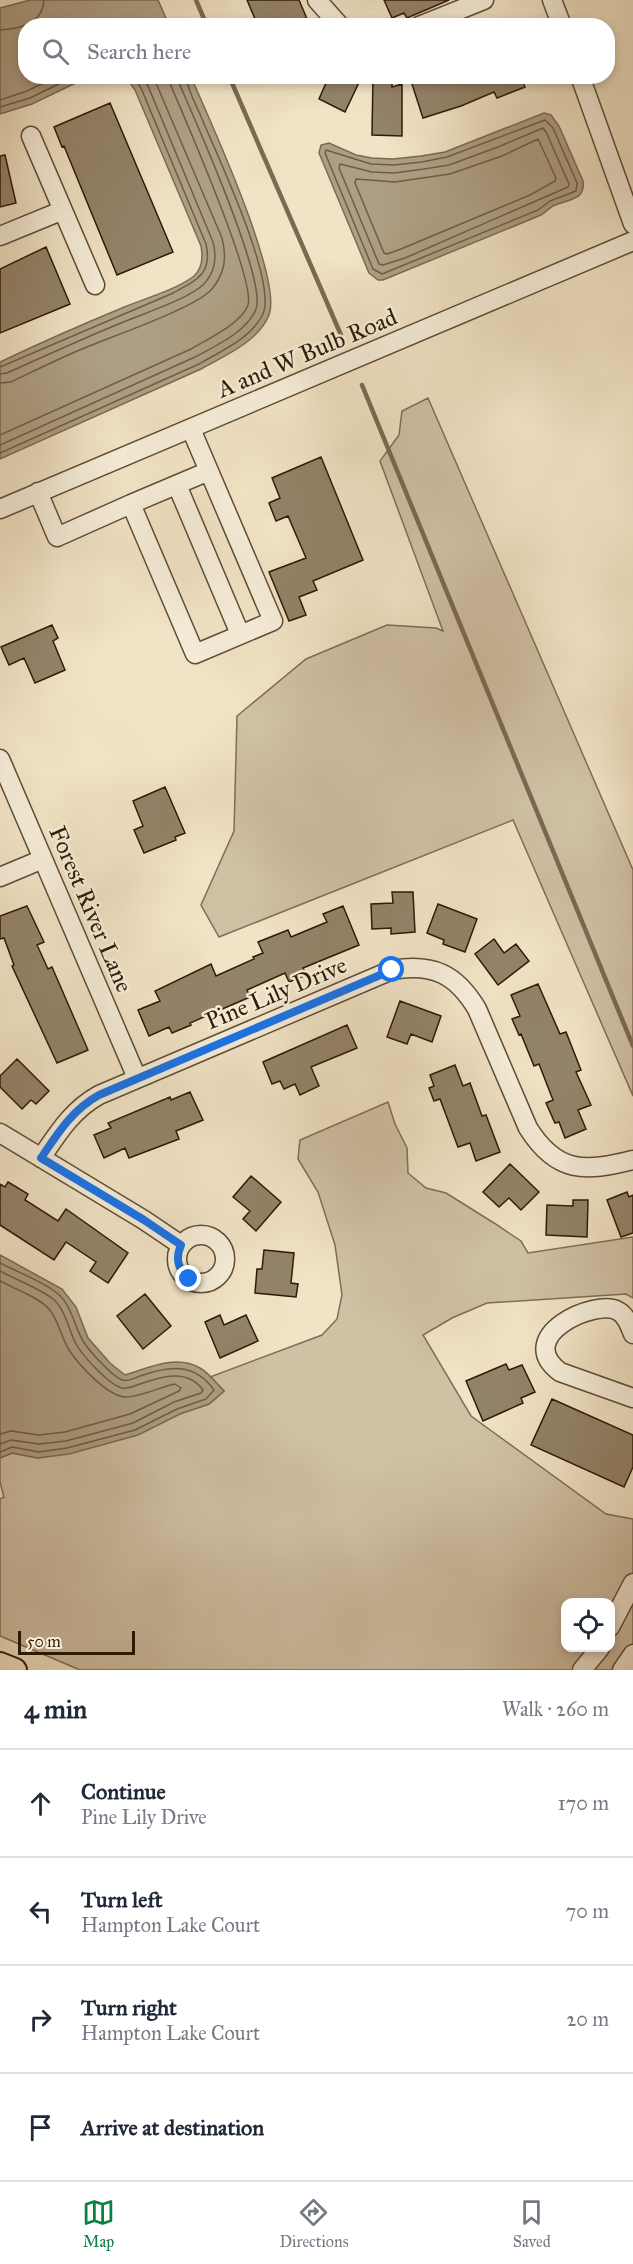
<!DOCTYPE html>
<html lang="en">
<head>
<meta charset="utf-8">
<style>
	body { margin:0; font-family:"IM FELL Great Primer",serif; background:#f2f2f3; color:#1f2937 }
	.controls { position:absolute; right:18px; bottom:18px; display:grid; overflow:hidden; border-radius:12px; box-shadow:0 3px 9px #0003 }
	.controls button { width:54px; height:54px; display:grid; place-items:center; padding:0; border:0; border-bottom:2px solid #e0e1e3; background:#fff; color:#1f2937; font:30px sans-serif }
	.scale { position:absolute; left:18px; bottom:15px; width:117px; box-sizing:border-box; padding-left:6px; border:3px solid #2d1b06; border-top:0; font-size:16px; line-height:21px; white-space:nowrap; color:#2d1b06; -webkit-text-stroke:4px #f6edd9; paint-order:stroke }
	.stop { position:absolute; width:18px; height:18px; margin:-14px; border:4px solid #1a73e8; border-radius:50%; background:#fff }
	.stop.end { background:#1a73e8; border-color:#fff; box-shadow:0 2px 6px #0008 }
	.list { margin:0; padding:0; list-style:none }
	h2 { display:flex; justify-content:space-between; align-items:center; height:78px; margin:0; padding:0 24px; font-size:26px }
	h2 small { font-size:20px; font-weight:400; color:#747a83 }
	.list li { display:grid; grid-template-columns:39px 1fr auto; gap:18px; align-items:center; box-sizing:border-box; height:108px; padding:0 24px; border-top:2px solid #e0e1e3 }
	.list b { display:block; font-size:22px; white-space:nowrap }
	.list p { margin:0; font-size:20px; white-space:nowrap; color:#747a83 }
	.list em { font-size:20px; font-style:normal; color:#747a83 }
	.icon { flex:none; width:33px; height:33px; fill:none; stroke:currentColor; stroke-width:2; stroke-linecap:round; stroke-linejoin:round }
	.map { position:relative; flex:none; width:633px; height:1670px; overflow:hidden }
	.search { position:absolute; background:#fff; box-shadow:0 3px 9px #0003; left:18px; right:18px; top:18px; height:66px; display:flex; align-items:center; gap:15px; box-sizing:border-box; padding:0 21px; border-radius:24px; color:#747a83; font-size:22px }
	.sheet { height:510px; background:#fff }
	nav { display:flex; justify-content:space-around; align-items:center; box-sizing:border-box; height:84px; border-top:2px solid #e0e1e3; background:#fff; font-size:16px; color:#747a83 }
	nav a { display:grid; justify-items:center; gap:3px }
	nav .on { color:#0b8043 }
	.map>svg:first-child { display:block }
	.green { fill:#d0c1a5; stroke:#7e6e56; stroke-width:1.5; fill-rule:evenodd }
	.water { fill:#ae9f84; stroke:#7a6a52; stroke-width:1.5 }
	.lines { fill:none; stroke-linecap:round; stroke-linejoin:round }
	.shore { stroke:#6e5d45; stroke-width:1.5 }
	.stream { stroke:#7a6a52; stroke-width:4.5 }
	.building { fill:#938369; stroke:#2d1b06; stroke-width:1.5 }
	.minor-casing { stroke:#5e4d36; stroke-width:21 }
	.major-casing { stroke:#2d1b06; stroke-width:26 }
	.minor { stroke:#f6edd9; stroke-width:18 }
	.major { stroke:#f1e3c5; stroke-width:22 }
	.route { stroke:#1a73e8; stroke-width:8 }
	.labels { text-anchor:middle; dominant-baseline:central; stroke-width:5; stroke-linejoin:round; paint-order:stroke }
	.street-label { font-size:24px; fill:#2d1b06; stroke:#f6edd9 }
</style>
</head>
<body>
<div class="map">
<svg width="633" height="1670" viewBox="0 0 633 1670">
	<rect width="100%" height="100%" fill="#f1e3c5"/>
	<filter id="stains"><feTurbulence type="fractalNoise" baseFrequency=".00333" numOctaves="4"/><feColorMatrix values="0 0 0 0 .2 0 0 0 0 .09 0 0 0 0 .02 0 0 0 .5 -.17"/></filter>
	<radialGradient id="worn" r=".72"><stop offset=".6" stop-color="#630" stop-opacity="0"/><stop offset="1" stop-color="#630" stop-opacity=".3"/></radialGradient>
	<!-- green -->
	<path class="green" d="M428,398L633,870V1096L513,820L219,937L201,905L234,831L237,716L306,659L387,625L436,628L443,631L380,461L399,435L402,411Z
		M388,1102L395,1124L407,1148L408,1173L426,1188L446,1193L494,1223L521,1241L528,1253L633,1237V1298L626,1294L487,1303L452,1318L423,1335L471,1416L606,1514L633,1519V1670H80L0,1636V1499L4,1497L0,1482V1458L12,1453L38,1458L209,1404L224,1391L210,1377L322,1335L337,1319L342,1295L335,1245L318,1192L298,1159L300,1140ZM566,1602H610V1648H566Z"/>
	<!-- water -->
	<path class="water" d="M30,0H158L169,25L26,26V76L88,77L32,104L0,114V8Z
		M122,77H191C209,118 283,279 269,315C258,342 224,356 201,369L0,459V362C40,343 81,325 122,308C143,299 176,290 194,276C203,268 203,257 201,246L135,90L128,80Z
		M544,113L551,115L559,126L583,181C586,201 567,199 553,206C549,209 545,212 541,215L383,280H378L369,273L319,153L321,145L329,143L356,155L372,158L393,159L421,156L445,152Z
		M0,1255L62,1289L76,1307L88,1338L110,1363L125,1375C148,1368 177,1354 200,1368C209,1373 217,1384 224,1391L209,1404L180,1414L138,1435L69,1454L38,1458L12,1453L0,1458Z"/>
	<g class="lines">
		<!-- shore -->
		<path class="shore" d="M0,30C20,29 43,23 44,0
			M0,100L27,91L58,76
			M0,107L30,98L75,76
			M545,120L553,128L577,183L576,191L550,201L538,210L382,274L373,269L325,153L326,150L371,164L394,165L422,162L447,157Z
			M543,128L546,132L569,184L568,187L405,258L383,265L379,264L339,168L340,164L372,172L394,173L424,169L449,165L498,147Z
			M538,139L556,178L555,181L530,195L401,249L387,254L384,253L355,183L356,179L395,182L450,174L502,156Z
			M0,367L171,294C195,281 213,275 206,244L141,88L133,76
			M0,374L7,373C45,356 82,339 121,323C142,314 189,299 204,284C216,271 217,257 213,242L148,86L142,76
			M0,383L11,382C34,371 58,359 82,349C110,337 193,309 211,290C225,274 227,258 222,238L153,76
			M0,435L191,349C208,339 241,324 248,305C256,280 185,119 171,86L169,76
			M0,445L195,357C215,346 247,332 256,309C267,280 195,120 179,83L178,76
			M0,453L199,364C221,351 252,338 263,314C277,281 217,155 202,119C197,106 187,90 186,76
			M0,1263C17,1272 42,1281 57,1293C72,1305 74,1326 83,1341C90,1352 111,1375 122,1380C128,1382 135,1378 140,1376C169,1366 194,1362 214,1390L206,1399L177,1409L135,1430L67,1448L39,1452L12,1447L0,1452
			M0,1271C14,1279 41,1289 53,1299C66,1310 68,1329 76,1344C82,1355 109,1385 122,1388C128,1389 134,1386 140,1384C161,1377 187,1368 203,1390L201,1393L174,1402L133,1423L66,1441L39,1444L11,1440L0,1444
			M0,1281C13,1288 40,1298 49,1309C59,1321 61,1337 69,1350C79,1365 108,1397 126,1397C140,1397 160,1387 175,1384L181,1388L179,1391L130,1414L65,1432L39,1435L11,1431L0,1434"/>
		<!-- stream -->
		<path class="stream" d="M196,0L207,26
			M229,76L341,335
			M362,385L633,1046"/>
	</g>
	<!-- building -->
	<path class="building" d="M247,0H299L310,26H258Z
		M384,0H449L407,18L404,13L392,18Z
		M329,76H362L345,112L319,99Z
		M373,76H392V87L402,84V136L372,135Z
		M426,76H520L525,87L497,98L494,92L461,106L423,118L411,81Z
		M110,103L173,252L117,275L64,146L62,147L54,127Z
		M5,155L16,203L0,207V156Z
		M46,247L70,304L0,333V269Z
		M321,457L363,560L313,581L317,590L299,597L306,615L289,621L269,572L306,558L288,516L276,521L269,503L280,498L272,478Z
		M52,625L58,638L53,641L65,670L35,683L24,658L9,665L1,647Z
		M165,787L185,833L175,837L176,840L144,853L134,830L143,826L133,801Z
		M392,892H413L415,932L391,934V928L372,929L371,904L393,903Z
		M438,904L477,919L465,952L443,944L444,940L427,933Z
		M27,906L44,942L37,945L48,969L52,967L88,1050L57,1063L12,966L14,965L4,938L0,939V916Z
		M343,906L359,945L303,968L306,975L289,982L285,973L247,990L250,997L190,1023L191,1025L172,1033L169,1027L149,1036L138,1010L160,1001L155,991L211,964L216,976L254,959L253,957L263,953L258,942L288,930L291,937L327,922L323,914Z
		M494,939L504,953L516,944L529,961L498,985L475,954Z
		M538,984L560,1034L566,1032L581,1070L576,1072L591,1105L578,1110L586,1129L565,1138L559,1122L555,1123L546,1103L553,1100L539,1064L534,1066L521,1034L519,1035L512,1019L520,1016L511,995Z
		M400,1001L441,1016L432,1042L411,1034L407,1044L387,1037Z
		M347,1025L357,1048L311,1067L319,1086L300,1095L295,1084L284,1089L280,1081L272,1084L263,1062Z
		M17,1059L49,1091L36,1104L31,1100L22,1109L0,1087V1076Z
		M455,1065L463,1086L470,1083L482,1116L486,1115L500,1152L476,1161L470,1143L458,1147L440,1099L434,1101L429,1088L434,1086L430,1075Z
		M190,1092L203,1120L176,1131L179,1139L129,1158L125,1148L104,1158L94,1135L111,1128L108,1123L170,1097L171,1100Z
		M510,1164L539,1192L521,1210L509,1198L499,1207L483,1192Z
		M251,1176L281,1202L256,1231L243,1219L250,1211L233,1197Z
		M8,1182L28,1194L25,1200L58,1221L66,1209L128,1253L108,1283L90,1271L96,1262L66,1242L54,1260L0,1225V1184L5,1187Z
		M627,1192L629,1197L633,1195V1233L621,1237L607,1200Z
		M573,1200H588L587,1237L546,1235L547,1205L573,1206Z
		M264,1250L294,1253L291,1283L298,1284L296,1297L255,1293L257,1269H262Z
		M145,1294L171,1326L143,1349L117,1316Z
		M220,1315L224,1325L246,1315L258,1341L220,1358L205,1322Z
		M506,1364L509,1370L522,1365L535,1392L521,1398L523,1403L483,1421L466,1381Z
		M552,1399L633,1435V1467L624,1487L531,1445Z"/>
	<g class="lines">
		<defs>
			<path id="minor" d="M317,0L340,26
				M552,0L562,26
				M419,26L484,0
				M580,76L633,224
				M31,136L95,285
				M0,236L61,211
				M177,485L240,634
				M38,492L57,537L131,504L195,654L273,621L191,429
				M131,504L209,471
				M0,509L633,241
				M0,759L137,1078
				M0,877L43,859
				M0,1133L144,1220L181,1245
				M41,1158C58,1133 72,1110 99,1095L392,970C433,963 456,974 477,1009L528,1128C557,1174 585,1172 633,1160
				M177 1259a24 24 0 1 1 48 0a24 24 0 1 1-48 0Z
				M633,1334C630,1326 626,1315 618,1311C596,1298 512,1336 560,1372L633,1398
				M610,1627L633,1583
				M582,1670L600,1648
				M622,1670L633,1654"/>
			<path id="major" d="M0,1664L15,1670"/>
		</defs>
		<!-- minor casing -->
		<use href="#minor" class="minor-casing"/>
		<!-- major casing -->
		<use href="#major" class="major-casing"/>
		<!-- minor -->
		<use href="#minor" class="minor"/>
		<!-- major -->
		<use href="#major" class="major"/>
	</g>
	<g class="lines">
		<!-- route -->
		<path class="route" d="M189,1279C178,1269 175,1259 181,1245L144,1220L41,1158C58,1133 72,1110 99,1095L392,970"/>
	</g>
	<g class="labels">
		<!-- street labels -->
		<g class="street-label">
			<text transform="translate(307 353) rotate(-23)">A and W Bulb Road</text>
			<text transform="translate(91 909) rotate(67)">Forest River Lane</text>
			<text transform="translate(276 993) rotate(-23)">Pine Lily Drive</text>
		</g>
	</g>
	<rect width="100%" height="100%" filter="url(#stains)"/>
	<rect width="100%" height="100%" fill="url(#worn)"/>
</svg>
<div class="controls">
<button><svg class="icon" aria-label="locate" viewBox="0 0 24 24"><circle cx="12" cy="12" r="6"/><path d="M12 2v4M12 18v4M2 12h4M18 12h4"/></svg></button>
</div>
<div class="scale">50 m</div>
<div class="stop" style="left:392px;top:970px"></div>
<div class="stop end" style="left:189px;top:1279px"></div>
<div class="search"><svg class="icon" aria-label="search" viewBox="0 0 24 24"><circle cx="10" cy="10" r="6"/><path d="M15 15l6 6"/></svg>Search here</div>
</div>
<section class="sheet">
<h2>4 min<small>Walk · 260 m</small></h2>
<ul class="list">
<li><svg class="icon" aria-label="ahead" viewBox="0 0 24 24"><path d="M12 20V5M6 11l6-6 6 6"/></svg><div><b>Continue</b><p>Pine Lily Drive</p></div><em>170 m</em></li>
<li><svg class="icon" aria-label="left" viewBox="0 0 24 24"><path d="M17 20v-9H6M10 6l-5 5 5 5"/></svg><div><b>Turn left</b><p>Hampton Lake Court</p></div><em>70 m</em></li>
<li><svg class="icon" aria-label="right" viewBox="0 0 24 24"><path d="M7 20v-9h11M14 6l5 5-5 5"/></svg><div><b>Turn right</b><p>Hampton Lake Court</p></div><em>20 m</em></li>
<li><svg class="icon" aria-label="arrive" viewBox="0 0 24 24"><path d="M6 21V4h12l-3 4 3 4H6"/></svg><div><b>Arrive at destination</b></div></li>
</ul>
</section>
<nav>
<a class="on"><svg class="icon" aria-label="map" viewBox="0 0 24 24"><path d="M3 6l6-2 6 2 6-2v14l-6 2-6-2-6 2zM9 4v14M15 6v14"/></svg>Map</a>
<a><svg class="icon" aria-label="directions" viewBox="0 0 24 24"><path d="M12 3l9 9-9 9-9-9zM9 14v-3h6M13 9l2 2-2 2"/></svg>Directions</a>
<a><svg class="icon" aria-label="saved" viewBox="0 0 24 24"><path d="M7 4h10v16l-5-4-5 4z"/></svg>Saved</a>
</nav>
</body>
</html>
